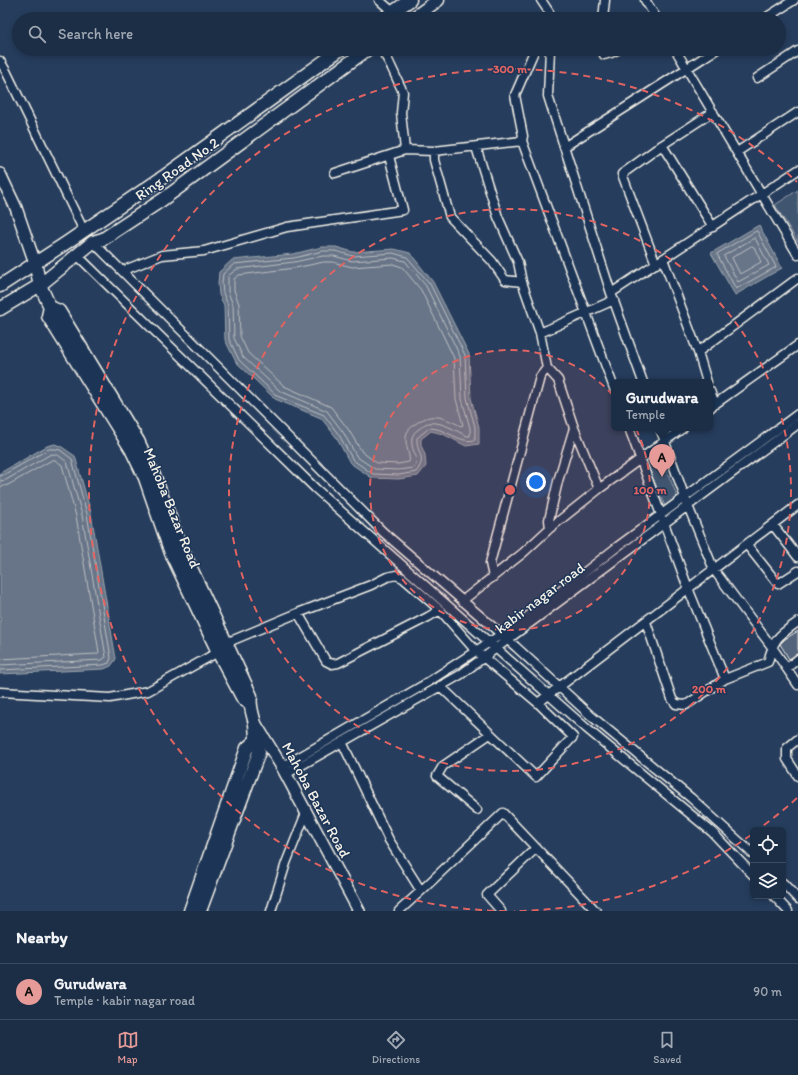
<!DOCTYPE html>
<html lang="en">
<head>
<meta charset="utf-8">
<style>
	body { margin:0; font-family:Itim,sans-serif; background:#293a51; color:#f1f3f6 }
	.controls { position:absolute; right:12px; bottom:12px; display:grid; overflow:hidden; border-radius:6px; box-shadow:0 2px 6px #0003 }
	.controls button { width:36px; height:36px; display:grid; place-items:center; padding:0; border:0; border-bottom:1px solid #3a4a5f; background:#1c2e46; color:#f1f3f6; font:20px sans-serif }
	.you { position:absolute; left:536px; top:482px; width:14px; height:14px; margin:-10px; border:3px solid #fff; border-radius:50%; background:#1a73e8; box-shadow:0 0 0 6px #1a73e833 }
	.badge { display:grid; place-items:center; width:26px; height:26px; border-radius:50%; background:#e69b98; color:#111; font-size:13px; font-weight:700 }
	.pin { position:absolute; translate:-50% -33px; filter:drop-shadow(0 1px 2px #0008) }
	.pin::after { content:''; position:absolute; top:21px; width:14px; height:12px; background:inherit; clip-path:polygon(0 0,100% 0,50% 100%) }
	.popup { position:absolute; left:611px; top:379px; width:102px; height:52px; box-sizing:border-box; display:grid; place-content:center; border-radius:6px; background:#1c2e46; filter:drop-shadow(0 1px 3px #0005); font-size:13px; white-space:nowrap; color:#a0a8b3 }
	.popup b { font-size:15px; color:#f1f3f6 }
	.popup::after { content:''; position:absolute; left:50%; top:100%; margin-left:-8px; border:8px solid transparent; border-top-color:#1c2e46 }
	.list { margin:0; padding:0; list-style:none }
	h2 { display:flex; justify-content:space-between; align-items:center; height:52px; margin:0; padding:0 16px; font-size:17px }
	h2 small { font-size:13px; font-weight:400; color:#a0a8b3 }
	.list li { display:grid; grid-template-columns:26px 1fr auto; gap:12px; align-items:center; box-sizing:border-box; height:56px; padding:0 16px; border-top:1px solid #3a4a5f }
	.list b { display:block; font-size:15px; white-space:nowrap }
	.list p { margin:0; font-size:13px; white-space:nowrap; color:#a0a8b3 }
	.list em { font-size:13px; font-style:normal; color:#a0a8b3 }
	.icon { flex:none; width:22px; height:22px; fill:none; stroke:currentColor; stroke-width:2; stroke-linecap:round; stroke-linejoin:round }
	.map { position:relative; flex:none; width:798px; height:911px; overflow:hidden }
	.search { position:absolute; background:#1c2e46; box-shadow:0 2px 6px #0003; left:12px; right:12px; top:12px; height:44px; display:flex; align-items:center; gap:10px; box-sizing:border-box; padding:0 14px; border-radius:22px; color:#a0a8b3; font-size:15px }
	.sheet { height:108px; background:#1c2e46 }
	nav { display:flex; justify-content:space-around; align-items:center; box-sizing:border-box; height:56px; border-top:1px solid #3a4a5f; background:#1c2e46; font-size:11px; color:#a0a8b3 }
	nav a { display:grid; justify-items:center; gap:2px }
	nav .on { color:#e69b98 }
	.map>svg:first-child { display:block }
	.green { fill:#40546f; stroke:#9aa2ac }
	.water { fill:#677588; stroke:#9fa7ae }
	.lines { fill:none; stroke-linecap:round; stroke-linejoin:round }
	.shore { stroke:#bcbfc2; stroke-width:1 }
	.building { fill:#52647b; stroke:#f4f1e8 }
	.street-casing { stroke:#f4f1e8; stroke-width:11 }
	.secondary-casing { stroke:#f4f1e8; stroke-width:14 }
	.primary-casing { stroke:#f4f1e8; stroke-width:15 }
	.street { stroke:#1d3557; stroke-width:8 }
	.secondary { stroke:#1d3557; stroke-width:11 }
	.primary { stroke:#1d3557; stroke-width:12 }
	.ring { fill:none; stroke:#df6462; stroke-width:2; stroke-dasharray:7 5 }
	.labels { text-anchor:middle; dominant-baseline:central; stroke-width:3; stroke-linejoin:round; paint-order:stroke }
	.street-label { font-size:15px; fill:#f4f1e8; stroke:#1d3557 }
	.centre { fill:#df6462; stroke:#1d3557; stroke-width:2 }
	.ring-label { font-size:12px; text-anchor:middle; font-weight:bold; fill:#df6462; stroke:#1d3557; stroke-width:3; stroke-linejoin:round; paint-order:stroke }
</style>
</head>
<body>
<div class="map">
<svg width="798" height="911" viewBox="0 0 798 911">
	<rect width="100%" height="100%" fill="#263d5d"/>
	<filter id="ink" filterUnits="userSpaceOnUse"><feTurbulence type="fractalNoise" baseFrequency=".025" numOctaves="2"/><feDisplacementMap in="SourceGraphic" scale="8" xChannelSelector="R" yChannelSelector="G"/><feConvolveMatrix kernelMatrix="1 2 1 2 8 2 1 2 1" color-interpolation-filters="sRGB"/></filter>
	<g filter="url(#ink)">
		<!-- green -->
		<path class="green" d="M798,190V242L775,205Z
			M659,451L677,496L665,506L645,460Z"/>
		<!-- water -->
		<path class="water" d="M759,225L782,268L735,295L711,253Z
			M322,247H336L353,252L394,249L410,253L433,282L469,354L471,398L479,427V444L466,446L443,434L431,431L421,439V445L425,455L426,466L418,476L399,479L372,478L350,463L336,437L321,418L275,399L236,362L225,340L224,305L219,295L218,283L219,272L232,260L293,254Z
			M55,444L62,447L75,456L91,513L116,659L111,666L104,669L0,674V473L47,446Z"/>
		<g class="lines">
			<!-- shore -->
			<path class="shore" d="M757,231L776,267L736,289L717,254Z
				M755,238L769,265L738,282L724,256Z
				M752,246L754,247L761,262L740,274L732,258Z
				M323,251H335L353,256L393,253L407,257L430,284L465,355L467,398L475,427V440C460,444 446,428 429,428L417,438C416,454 428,457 416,472L399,475L373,474L353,460L339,435L324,415L277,396L239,360L229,339L228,305L223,293L222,283L223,274L234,264L294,258Z
				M323,256H334L352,261L393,258L405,261L426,286L460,356L462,399L470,428V436H467C456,431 442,421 429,423C425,423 422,427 419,429C413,433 411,437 412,445C413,454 421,458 413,468L398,470L375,469L357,457L343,432L327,411L280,391L243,357L234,338L233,305L228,292V276L237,269L294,262Z
				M324,262H333L352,267L393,264L402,267L421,290L454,358L456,399L463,425L461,426C442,417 432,411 414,425C409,429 406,432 406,438C405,446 411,457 409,462L398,464L377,463L362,452L348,429L331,407L284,386L248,353L240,336L239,304L234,290V279L239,275L295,268Z
				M0,476L3,475L49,449H55L60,450L72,459L87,514L111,658L109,663L103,665L0,670
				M0,481L6,480L51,454L58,455L67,462L82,515L106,657L102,660L0,665
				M0,487L8,485L52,460H55L62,465L76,516L99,652L97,654L0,659"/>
		</g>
		<!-- building -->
		<path class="building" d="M798,631V654L789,659L780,644L785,639Z"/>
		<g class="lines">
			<defs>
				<path id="street" d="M379,0L393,12
					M541,0L549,12L551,19
					M645,0L657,19
					M603,19L605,0
					M764,19L794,0
					M381,49L389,62L403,92L401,113L405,150
					M535,49L515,95L523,136L522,141L614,388
					M550,49L548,96L611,293
					M602,49L604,55L611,53L619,49
					M675,49L798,255
					M0,61L6,71L84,231
					M757,78L798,51
					M662,145L713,227
					M476,147L498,217L518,262L522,282L540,333L547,368L558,380L574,428L558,481L549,520L550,528
					M564,147L717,49
					M434,151V160L450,217L492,261L505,280L522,282
					M737,152L798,112
					M335,173L405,150L434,151L522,141
					M93,242L383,532L516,647L590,715L691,798L753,854
					M77,255L316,489L586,728L712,832L753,875
					M663,259L698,352L707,382
					M656,264L622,174L662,145L713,112
					M122,271L162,255L204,251L287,227L403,210L389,156
					M540,333L614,300
					M698,352L798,278
					M643,382L611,293L798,170
					M710,391L715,404L710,408
					M715,404L798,345
					M574,428L599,489
					M629,428L688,588L725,679
					M660,428L688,506L714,570L772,647L798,685
					M773,525L798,557
					M747,545L778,584L798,571
					M493,577L490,563L540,377L547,368
					M462,601L523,553L550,528L599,489L683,428
					M298,613L326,661L332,664L338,663L428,617L440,610L476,651L538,703L573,737L536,777L440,686
					M646,622L672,699L676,704L686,705L725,679L768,662C774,638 778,636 798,622
					M787,668L798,659
					M0,692L110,698L148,691L218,652L226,643L298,613L371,585L387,577L396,575L403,578L440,610
					M538,703L798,505
					M798,739L787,748V759L798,776
					M342,742L389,840L421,891L503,813L596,911
					M282,767L422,686L522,621L617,547L798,414
					M286,774L460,675L798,424
					M477,810L437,776L443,766L490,734
					M783,883L798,899
					M774,896L788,911
					M271,911L286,863L306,813
					M399,911L421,891
					M501,911L487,895L533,851"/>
				<path id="secondary" d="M0,174L16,208L35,263
					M255,723L282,767L359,911"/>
				<path id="primary" d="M383,19L410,0
					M412,19L438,0
					M35,263L40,285L50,307L48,316L131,449L145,478L171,553L218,652L243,699L249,703
					M0,286L66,243L163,177L341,49
					M50,307L59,311L138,441L156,480L181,547L251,696C249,706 253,714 255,724C256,734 255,742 259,752L200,911
					M0,309L40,285L93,242L103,239L162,200L368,49
					M190,911L247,748L255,741"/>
			</defs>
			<!-- street casing -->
			<use href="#street" class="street-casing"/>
			<!-- secondary casing -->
			<use href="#secondary" class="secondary-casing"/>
			<!-- primary casing -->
			<use href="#primary" class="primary-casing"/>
			<!-- street -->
			<use href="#street" class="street"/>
			<!-- secondary -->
			<use href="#secondary" class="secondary"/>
			<!-- primary -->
			<use href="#primary" class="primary"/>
		</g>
	</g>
	<!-- distance rings -->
	<circle cx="510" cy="490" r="140" fill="#df6462" fill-opacity=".12"/>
	<g class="ring">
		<circle cx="510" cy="490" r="140"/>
		<circle cx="510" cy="490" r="281"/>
		<path d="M797 798A421 421 0 0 1 760 828M751 835A421 421 0 0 1 514 911M506 911A421 421 0 1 1 797 182"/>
	</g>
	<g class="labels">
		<!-- street labels -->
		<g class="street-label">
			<text transform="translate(177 169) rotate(-35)">Ring Road No.2</text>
			<text transform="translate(172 508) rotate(68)">Mahoba Bazar Road</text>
			<text transform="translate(540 598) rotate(-37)">kabir nagar road</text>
			<text transform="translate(316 800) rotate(62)">Mahoba Bazar Road</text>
		</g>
	</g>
	<circle cx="510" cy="490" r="6" class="centre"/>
	<g class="ring-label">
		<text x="510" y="73">300 m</text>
		<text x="650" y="494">100 m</text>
		<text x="709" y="693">200 m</text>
	</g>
</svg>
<div class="controls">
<button><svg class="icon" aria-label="locate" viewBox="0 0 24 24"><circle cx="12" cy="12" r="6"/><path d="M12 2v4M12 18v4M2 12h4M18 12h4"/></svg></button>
<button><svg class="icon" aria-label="layers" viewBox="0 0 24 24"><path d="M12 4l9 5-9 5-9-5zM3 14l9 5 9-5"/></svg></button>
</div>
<div class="you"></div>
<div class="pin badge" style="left:662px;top:477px">A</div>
<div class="popup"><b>Gurudwara</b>Temple</div>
<div class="search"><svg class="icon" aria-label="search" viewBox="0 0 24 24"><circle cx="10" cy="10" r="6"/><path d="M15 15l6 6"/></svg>Search here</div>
</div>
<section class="sheet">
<h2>Nearby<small></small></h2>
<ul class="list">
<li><span class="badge">A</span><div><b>Gurudwara</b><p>Temple · kabir nagar road</p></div><em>90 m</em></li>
</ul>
</section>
<nav>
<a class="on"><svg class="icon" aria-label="map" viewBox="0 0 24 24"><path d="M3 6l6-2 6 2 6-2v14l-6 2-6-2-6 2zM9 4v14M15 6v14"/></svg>Map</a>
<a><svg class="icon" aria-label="directions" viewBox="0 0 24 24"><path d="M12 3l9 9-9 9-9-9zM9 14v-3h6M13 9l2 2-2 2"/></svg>Directions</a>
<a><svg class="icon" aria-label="saved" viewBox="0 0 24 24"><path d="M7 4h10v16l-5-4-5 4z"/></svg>Saved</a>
</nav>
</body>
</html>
